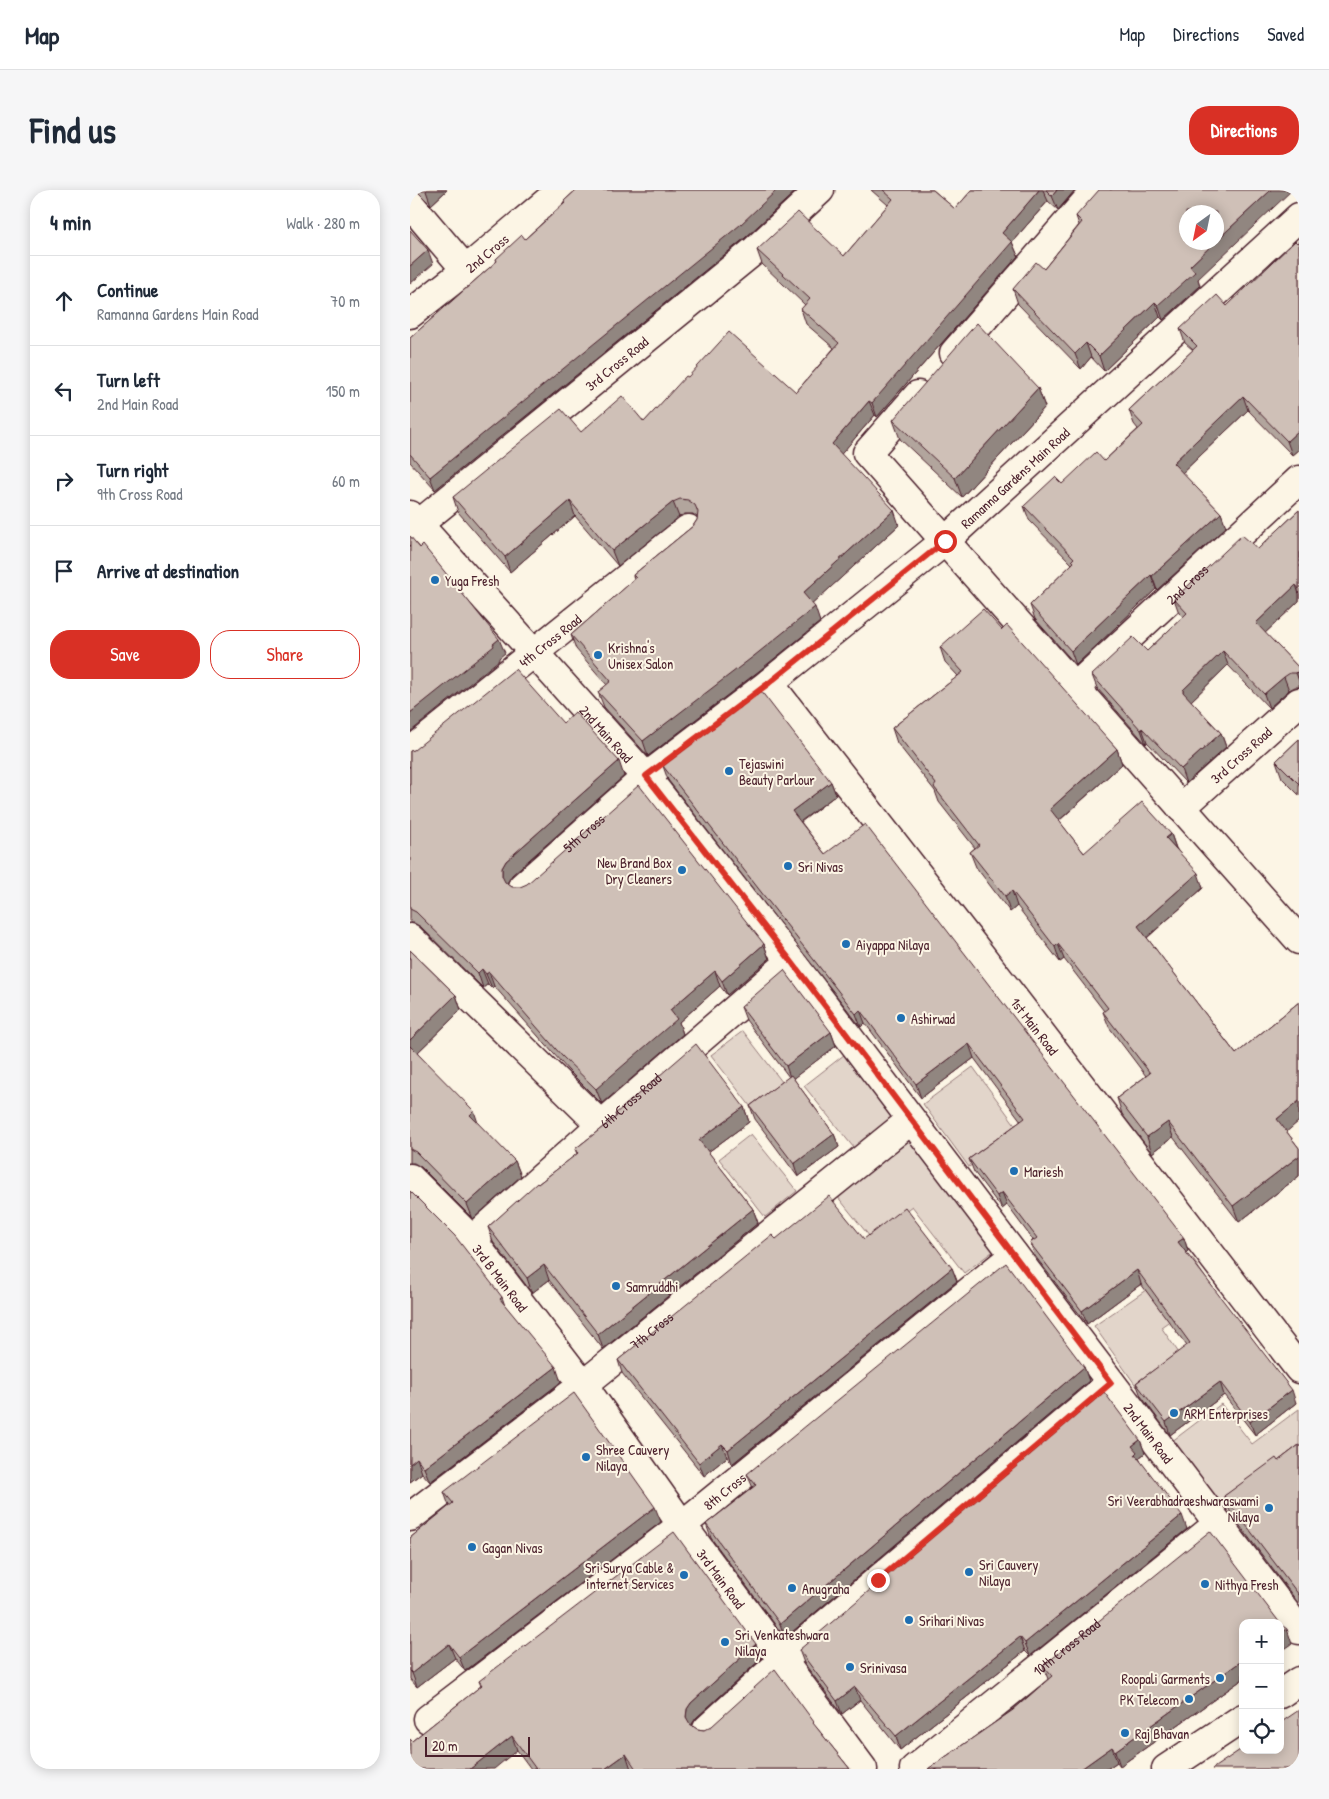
<!DOCTYPE html>
<html lang="en">
<head>
<meta charset="utf-8">
<style>
	body { margin:0; font-family:"Patrick Hand",sans-serif; background:#f6f6f7; color:#1f2937 }
	.controls { position:absolute; right:15px; bottom:15px; display:grid; overflow:hidden; border-radius:10px; box-shadow:0 2px 12px #0003 }
	.controls button { width:45px; height:45px; display:grid; place-items:center; padding:0; border:0; border-bottom:1px solid #e0e1e3; background:#fff; color:#1f2937; font:25px sans-serif }
	.compass { position:absolute; left:769px; top:15px; width:45px; height:45px; border-radius:50%; background:#fff; box-shadow:0 2px 12px #0003; rotate:213deg }
	.scale { position:absolute; left:15px; bottom:12px; width:105px; box-sizing:border-box; padding-left:5px; border:2px solid #4a1f2b; border-top:0; font-size:14px; line-height:18px; white-space:nowrap; color:#4a1f2b; -webkit-text-stroke:4px #fcf5e5; paint-order:stroke }
	.stop { position:absolute; width:15px; height:15px; margin:-11px; border:4px solid #d93025; border-radius:50%; background:#fff }
	.stop.end { background:#d93025; border-color:#fff; box-shadow:0 1px 5px #0008 }
	.list { margin:0; padding:0; list-style:none }
	h2 { display:flex; justify-content:space-between; align-items:center; height:65px; margin:0; padding:0 20px; font-size:21px }
	h2 small { font-size:16px; font-weight:400; color:#747a83 }
	.list li { display:grid; grid-template-columns:32px 1fr auto; gap:15px; align-items:center; box-sizing:border-box; height:90px; padding:0 20px; border-top:1px solid #e0e1e3 }
	.list b { display:block; font-size:19px; white-space:nowrap }
	.list p { margin:0; font-size:16px; white-space:nowrap; color:#747a83 }
	.list em { font-size:16px; font-style:normal; color:#747a83 }
	.actions { display:flex; gap:10px; padding:15px 20px }
	.actions a { flex:1; padding:11px 0; border:1px solid #d93025; border-radius:20px; text-align:center; font-size:18px; color:#d93025 }
	.actions .main { background:#d93025; color:#fff }
	.icon { flex:none; width:28px; height:28px; fill:none; stroke:currentColor; stroke-width:2; stroke-linecap:round; stroke-linejoin:round }
	.map { position:relative; flex:none; width:889px; height:1579px; overflow:hidden; border-radius:20px }
	header { display:flex; align-items:center; gap:30px; box-sizing:border-box; height:70px; padding:0 25px; background:#fff; border-bottom:1px solid #e0e1e3 }
	header strong { font-size:24px }
	nav { display:flex; gap:28px; margin-inline-start:auto; font-size:18px }
	.intro { display:flex; align-items:center; justify-content:space-between; box-sizing:border-box; height:120px; padding:0 30px }
	h1 { margin:0; font-size:35px }
	.button { padding:12px 22px; border-radius:20px; background:#d93025; color:#fff; font-size:18px; font-weight:700 }
	main { display:flex; gap:30px; padding:0 30px }
	aside { flex:1; background:#fff; border-radius:20px; box-shadow:0 2px 12px #0003 }
	.map>svg:first-child { display:block }
	.green { fill:#e2d5ca; stroke:#967a7a }
	.lines { fill:none; stroke-linecap:round; stroke-linejoin:round }
	.minor-casing { stroke:#4a1f2b; stroke-width:31 }
	.tertiary-casing { stroke:#4a1f2b; stroke-width:31 }
	.minor { stroke:#fcf5e5; stroke-width:28 }
	.tertiary { stroke:#fcf5e5; stroke-width:28 }
	.wall { fill:#b2a59d; stroke:#4a1f2b }
	.shaded-wall { fill:#918680; stroke:#4a1f2b }
	.building { fill:#cfc0b7; stroke:#4a1f2b }
	.route { stroke:#d93025; stroke-width:6 }
	.poi-dot { fill:#1f6fb2; stroke:#fcf5e5; stroke-width:2 }
	.labels { text-anchor:middle; dominant-baseline:central; stroke-width:4; stroke-linejoin:round; paint-order:stroke }
	.street-label { font-size:14px; fill:#4a1f2b; stroke:#fcf5e5 }
	.poi-label { font-size:14px; fill:#4a1f2b; stroke:#fcf5e5; text-anchor:start }
</style>
</head>
<body>
<header>
<strong>Map</strong>
<nav><a>Map</a><a>Directions</a><a>Saved</a></nav>
</header>
<div class="intro"><h1>Find us</h1><a class="button">Directions</a></div>
<main>
<aside>
<h2>4 min<small>Walk · 280 m</small></h2>
<ul class="list">
<li><svg class="icon" aria-label="ahead" viewBox="0 0 24 24"><path d="M12 20V5M6 11l6-6 6 6"/></svg><div><b>Continue</b><p>Ramanna Gardens Main Road</p></div><em>70 m</em></li>
<li><svg class="icon" aria-label="left" viewBox="0 0 24 24"><path d="M17 20v-9H6M10 6l-5 5 5 5"/></svg><div><b>Turn left</b><p>2nd Main Road</p></div><em>150 m</em></li>
<li><svg class="icon" aria-label="right" viewBox="0 0 24 24"><path d="M7 20v-9h11M14 6l5 5-5 5"/></svg><div><b>Turn right</b><p>9th Cross Road</p></div><em>60 m</em></li>
<li><svg class="icon" aria-label="arrive" viewBox="0 0 24 24"><path d="M6 21V4h12l-3 4 3 4H6"/></svg><div><b>Arrive at destination</b></div></li>
</ul>
<div class="actions"><a class="main">Save</a><a>Share</a></div>
</aside>
<div class="map">
<svg width="889" height="1579" viewBox="0 0 889 1579">
	<rect width="100%" height="100%" fill="#fcf5e5"/>
	<filter id="ink" filterUnits="userSpaceOnUse"><feTurbulence type="fractalNoise" baseFrequency=".02" numOctaves="2"/><feDisplacementMap in="SourceGraphic" scale="10" xChannelSelector="R" yChannelSelector="G"/><feConvolveMatrix kernelMatrix="1 2 1 2 8 2 1 2 1" color-interpolation-filters="sRGB"/></filter>
	<g filter="url(#ink)">
		<!-- green -->
		<path class="green" d="M333,841L376,897L344,921L301,865Z
			M439,861L488,923L444,958L394,896Z
			M563,877L609,940L559,977L513,914Z
			M341,944L387,1001L355,1027L309,969Z
			M502,949L586,1059L554,1083L502,1016L460,1047L427,1006Z
			M782,1068L804,1100L751,1137L771,1166L727,1197L684,1136Z
			M811,1214L842,1254L889,1219V1266L810,1325L757,1255Z"/>
		<g class="lines">
			<defs>
				<g id="minor">
					<path d="M0,14L56,80"/>
					<path id="s1" d="M0,124L56,80L151,0"/>
					<path d="M544,163L686,0"/>
					<path d="M508,205L457,263L889,750"/>
					<path id="s2" d="M0,325L236,587L381,771L889,1440"/>
					<path id="s3" d="M0,341L345,60L410,0"/>
					<path id="s4" d="M359,493L563,755L889,1179"/>
					<path id="s5" d="M665,497L889,290"/>
					<path id="s6" d="M0,562L278,339"/>
					<path id="s7" d="M771,618L889,512"/>
					<path id="s8" d="M112,697L236,587L359,493L535,351L889,27"/>
					<path d="M0,748L191,935"/>
					<path id="s9" d="M0,988L62,1050L173,1195L272,1335L453,1579"/>
					<path id="s10" d="M62,1050L191,935L381,771"/>
					<path id="s11" d="M0,1327L173,1195L501,930"/>
					<path id="s12" d="M18,1529L272,1335L604,1065"/>
					<path d="M297,1539L373,1470L701,1193"/>
					<path id="s13" d="M504,1579L808,1334"/>
				</g>
				<path id="tertiary" d="M870,1504L889,1491
					M756,1579L833,1528"/>
			</defs>
			<!-- minor casing -->
			<use href="#minor" class="minor-casing"/>
			<!-- tertiary casing -->
			<use href="#tertiary" class="tertiary-casing"/>
			<!-- minor -->
			<use href="#minor" class="minor"/>
			<!-- tertiary -->
			<use href="#tertiary" class="tertiary"/>
		</g>
		<!-- wall -->
		<path class="wall" d="M6,0H37L21,15Z
			M166,0H387L335,48L25,300L0,272V148L87,71L86,69L115,49L154,13V11Z
			M461,0H523L545,19L562,0H665L648,20L638,11L602,52L608,66L467,227L465,225L431,264L489,335L402,414L410,432L349,481L238,566L194,517L188,502L197,495L166,459L161,445L224,390L223,385L283,336L287,330L288,328L283,324H275L269,327L208,376L165,326L100,382L48,322L43,307L171,242L234,232L278,187L386,202L424,158L396,134L391,119L395,115L352,74L347,60L434,66L478,15Z
			M666,26L788,89L790,96L753,130L750,127L694,181L681,167L671,179L608,114L603,99L634,79L669,35Z
			M889,51V259L882,265L838,220L772,283L811,323L816,337L747,400L746,399L666,475L625,429L620,415L662,374L619,330L614,316L652,294L694,271L728,239L724,234L719,220L783,160L775,153L770,139L817,116Z
			M628,198L635,217L552,307L490,249L483,230Z
			M889,320V411L855,443L889,478V497H885L879,500L859,518L818,475L781,511L811,543L816,557L776,593L737,552L736,554L687,498L682,485L737,461L773,427L769,423L764,409L848,359Z
			M592,440L707,559L712,574L649,631L674,663L761,644L766,658L793,698L737,748L826,864L889,812V931L876,941L889,958V986L829,1032L763,947L742,963L712,924L707,908L736,886L699,837L693,822L694,821L654,769L650,772L607,716L600,722L566,677L560,662L565,658L529,612L525,601L487,553L482,538L548,486L535,472L530,457Z
			M153,533L214,586L102,685L97,694L102,697L354,754L359,769L317,805L310,796L269,832L273,844L192,914L158,880L84,796L82,798L78,794L73,798L11,737L4,733H0V561Z
			M889,549V605L872,588L866,571Z
			M253,576L421,592L426,605L391,632L415,664L774,1048L778,1061L776,1063L886,1213L845,1245L814,1205L760,1245L731,1206L726,1193L777,1156L731,1094L677,1134L625,1066L620,1053L623,1050L597,1015L592,1019L564,982L559,969L611,931L564,868L511,908L455,833L451,837L258,590Z
			M0,760L46,805L51,820L7,863L69,935L105,971L111,986L63,1029L11,977L4,973H0Z
			M331,817L421,842L426,856L383,888L424,944L429,957L388,987L345,929L340,916L379,887L336,830Z
			M334,917L339,932L298,962L343,1019L348,1033L193,1159L139,1090L122,1103L83,1052L78,1037L128,994L167,964L165,959L206,927L205,924Z
			M0,1001L95,1116L151,1192L20,1292L12,1283L0,1292Z
			M366,1049H454L542,1078L547,1091L322,1274L317,1267L294,1286L212,1183L208,1170Z
			M674,1177L679,1191L375,1448L301,1348L296,1334L343,1298L337,1284Z
			M730,1250L735,1263L729,1268L731,1273L777,1339L620,1466L615,1461L490,1560L450,1510L432,1524L394,1473L389,1460Z
			M889,1255V1414L821,1324L814,1306L868,1271Z
			M34,1302L251,1332L55,1481L45,1468L7,1497L0,1489V1348L39,1316Z
			M833,1433V1489L710,1576L707,1572L697,1579H518L603,1520L638,1489L633,1476Z
			M352,1468L286,1528L282,1534V1536L287,1539L294,1540L406,1537L440,1579H121L107,1560L2,1551L71,1496L69,1491Z"/>
		<!-- shaded-wall -->
		<path class="shaded-wall" d="M17,0H37L21,15L16,1Z
			M367,0H387L335,48L25,300L20,287Z
			M629,0H633L638,11L602,52L608,66L467,227L462,213L592,43Z
			M647,0H665L648,20L642,6Z
			M861,0H882L788,89L790,96L753,130L748,115L780,76L805,52H806V51Z
			M18,60L23,74L0,94V76Z
			M745,112L750,127L694,181L689,166Z
			M676,153L681,167L671,179L665,164Z
			M628,198L635,217L552,307L545,288Z
			M833,206L838,220L768,287L763,273Z
			M459,211L465,225L427,269L422,254Z
			M889,240V259L882,265L877,251Z
			M160,311L165,326L100,382L95,367Z
			M263,312L269,327L208,376L202,361Z
			M484,320L489,335L398,418L393,403Z
			M811,323L816,337L747,400L742,386Z
			M741,385L746,399L666,475L661,461Z
			M886,395L889,404V411L851,447L846,433Z
			M405,417L410,432L349,481L238,566L233,551Z
			M89,449L95,463L89,468V470L0,542V523Z
			M813,461L818,475L778,514L773,502V500Z
			M889,480V491L886,483Z
			M874,487L879,500L859,518L854,504Z
			M732,538L737,552L736,554L731,540Z
			M811,543L816,557L776,593L771,579Z
			M707,559L712,574L645,634L640,619Z
			M209,571L214,586L102,685L97,693V701L92,686V678L96,671Z
			M421,592L426,605L387,634L382,621Z
			M761,644L766,659L756,648Z
			M788,683L793,698L733,751L728,736Z
			M602,701L607,716L600,722L595,706Z
			M354,754L359,769L317,805L312,791Z
			M648,754L654,769L650,772L645,757Z
			M72,779L78,794L73,798L68,783Z
			M305,781L310,796L269,832L273,844L192,914L186,899L260,820Z
			M79,782L84,796L82,798L76,784Z
			M46,805L51,820L3,867L0,860V850Z
			M450,820L455,833L451,837L446,824Z
			M421,842L426,856L381,890L376,876Z
			M559,854L564,868L511,908L506,894Z
			M889,911V931L873,945L867,929Z
			M334,917L339,932L294,965L289,950Z
			M64,921L69,936L60,925Z
			M758,932L763,947L742,963L737,947Z
			M424,944L429,957L388,987L384,974Z
			M889,966V986L829,1032L823,1016Z
			M105,971L111,986L63,1029L57,1014Z
			M592,1002L597,1015L592,1019L587,1006Z
			M343,1019L348,1033L193,1159L188,1144Z
			M774,1048L778,1061L773,1065L768,1052Z
			M134,1075L139,1090L122,1103L117,1088Z
			M542,1078L547,1091L322,1274L318,1260Z
			M727,1080L731,1094L677,1134L672,1121Z
			M92,1107L97,1122L90,1109Z
			M146,1177L151,1192L20,1292L14,1278Z
			M674,1177L679,1191L375,1448L370,1434Z
			M810,1192L814,1205L760,1245L756,1232Z
			M882,1200L886,1213L845,1245L840,1232Z
			M730,1250L735,1263L729,1268L732,1275L725,1264L722,1256Z
			M312,1254L317,1267L294,1286L289,1273Z
			M7,1268L12,1283L0,1292V1274Z
			M245,1317L251,1332L55,1481L49,1467Z
			M772,1325L777,1339L620,1466L615,1453Z
			M877,1439L882,1454L870,1462V1444Z
			M610,1447L615,1461L490,1560L486,1546Z
			M39,1454L45,1468L7,1497L2,1483Z
			M346,1454L352,1468L286,1528L282,1534V1542L276,1527L277,1519L281,1513Z
			M833,1470V1489L710,1576L705,1561Z
			M445,1497L450,1510L432,1524L427,1511Z
			M102,1546L107,1560L84,1579H60Z
			M702,1557L707,1572L697,1579H671Z
			M216,1564L221,1579H195Z"/>
		<!-- building -->
		<path class="building" d="M166,0H367L330,35L20,287L0,264V148L87,71L86,69L112,45L115,49L155,13L154,11Z
			M473,0H523L545,19L562,0H629L592,43L602,52L462,213L459,211L422,254L484,320L393,403L405,417L344,466L233,551L188,502L201,491L161,445L226,388L223,385L283,336L287,330L288,322L285,315L278,310L270,309L263,312L202,361L160,311L95,367L43,307L151,219L171,242L212,206L234,232L276,186L278,187L319,142L386,202L429,153L391,119L400,109L347,60L388,22L434,66L483,9Z
			M636,0H647L642,6Z
			M689,0H861L806,51V22H776V52H805L780,76L785,82L748,115L745,112L689,166L676,153L665,164L603,99L626,72L634,79L672,32L666,26Z
			M0,40L18,60L0,76Z
			M885,51L887,53L889,51V240L877,251L833,206L763,273L811,323L742,386L741,385L661,461L620,415L664,372L662,370L664,368L614,316L645,287L652,294L686,262L694,271L733,235L719,220L787,156L770,139L807,105L817,116Z
			M567,133L628,198L545,288L483,230Z
			M889,320V399L886,395L846,433L889,478V480L886,483H880L874,487L854,504L813,461L773,500V502L811,543L771,579L732,538L731,540L682,485L723,447L737,461L777,423L764,409L832,345L848,359Z
			M0,346L10,358L13,355L89,449L83,454L84,456L0,523Z
			M573,419L592,440L597,435L707,559L640,619L674,663L732,612L761,644L756,648L788,683L728,736L826,864L889,812V911L867,929L889,958V966L823,1016L758,932L737,947L707,908L740,883L693,822L698,818L648,754L645,757L602,701L595,706L560,662L569,655L524,597L526,594L482,538L553,482L530,457Z
			M105,479L153,533L165,522L209,571L96,671L92,678V686L95,692L102,697H110L117,694L229,595L354,754L312,791L305,781L260,820L267,829L186,899L152,866L79,782L76,784L72,779L68,783L6,722L0,719V561L4,560Z
			M351,501L421,592L382,621L415,664L455,634L774,1048L768,1052L882,1200L840,1232L810,1192L756,1232L726,1193L780,1153L727,1080L672,1121L620,1053L627,1048L592,1002L587,1006L559,969L615,928L559,854L506,894L450,820L446,824L253,576Z
			M889,549V594L866,571Z
			M0,760L46,805L0,850Z
			M374,780L421,842L376,876L331,817Z
			M286,854L334,917L289,950L343,1019L188,1144L134,1075L117,1088L78,1037L127,993L128,994L168,963L165,959L207,926L205,924Z
			M0,856L64,921L60,925L105,971L57,1014L6,962L0,959Z
			M381,885L424,944L384,974L340,916Z
			M0,1001L45,1046L92,1107L90,1109L146,1177L14,1278L7,1268L0,1274Z
			M419,1006L454,1049L495,1017L542,1078L318,1260L312,1254L289,1273L208,1170L362,1045L366,1049Z
			M596,1073L674,1177L370,1434L296,1334L346,1295L337,1284Z
			M694,1202L730,1250L722,1256L727,1262L725,1264L772,1325L615,1453L610,1447L486,1546L445,1497L427,1511L389,1460Z
			M164,1203L245,1317L49,1467L39,1454L2,1483L0,1481V1348L43,1313L34,1302Z
			M889,1255V1405L814,1306L866,1268L868,1271Z
			M800,1341L870,1433H833V1470L705,1561L702,1557L671,1579H518L603,1520L642,1486L633,1476Z
			M264,1342L346,1454L281,1513L277,1519L276,1527L280,1534L287,1539L294,1540L302,1536L365,1479L404,1532L403,1533L440,1579H226L216,1564L195,1579H126L102,1546L60,1579H0V1549L2,1551L72,1495L69,1491Z
			M870,1434L877,1439L870,1444Z
			M889,1520V1579H802L833,1558V1560H870V1533Z"/>
	</g>
	<g class="lines" filter="url(#ink)">
		<!-- route -->
		<path class="route" d="M468,1390L701,1193L381,771L236,586L359,493L535,351"/>
	</g>
	<!-- markers -->
	<g class="poi-dot">
		<circle cx="25" cy="390" r="5"/>
		<circle cx="188" cy="465" r="5"/>
		<circle cx="319" cy="581" r="5"/>
		<circle cx="378" cy="676" r="5"/>
		<circle cx="272" cy="680" r="5"/>
		<circle cx="436" cy="754" r="5"/>
		<circle cx="491" cy="828" r="5"/>
		<circle cx="604" cy="981" r="5"/>
		<circle cx="206" cy="1096" r="5"/>
		<circle cx="764" cy="1223" r="5"/>
		<circle cx="176" cy="1267" r="5"/>
		<circle cx="859" cy="1318" r="5"/>
		<circle cx="62" cy="1357" r="5"/>
		<circle cx="559" cy="1382" r="5"/>
		<circle cx="274" cy="1385" r="5"/>
		<circle cx="795" cy="1394" r="5"/>
		<circle cx="382" cy="1398" r="5"/>
		<circle cx="499" cy="1430" r="5"/>
		<circle cx="315" cy="1452" r="5"/>
		<circle cx="440" cy="1477" r="5"/>
		<circle cx="810" cy="1488" r="5"/>
		<circle cx="779" cy="1509" r="5"/>
		<circle cx="715" cy="1543" r="5"/>
	</g>
	<g class="labels">
		<!-- street labels -->
		<g class="street-label">
			<text stroke="none"><textPath href="#s1" startOffset="98">2nd Cross</textPath></text>
			<text stroke="none"><textPath href="#s3" startOffset="266">3rd Cross Road</textPath></text>
			<text stroke="none"><textPath href="#s8" startOffset="641">Ramanna Gardens Main Road</textPath></text>
			<text stroke="none"><textPath href="#s5" startOffset="152">2nd Cross</textPath></text>
			<text stroke="none"><textPath href="#s6" startOffset="179">4th Cross Road</textPath></text>
			<text stroke="none"><textPath href="#s2" startOffset="294">2nd Main Road</textPath></text>
			<text stroke="none"><textPath href="#s7" startOffset="80">3rd Cross Road</textPath></text>
			<text stroke="none"><textPath href="#s8" startOffset="82">5th Cross</textPath></text>
			<text stroke="none"><textPath href="#s4" startOffset="434">1st Main Road</textPath></text>
			<text stroke="none"><textPath href="#s10" startOffset="211">6th Cross Road</textPath></text>
			<text stroke="none"><textPath href="#s9" startOffset="135">3rd B Main Road</textPath></text>
			<text stroke="none"><textPath href="#s11" startOffset="305">7th Cross</textPath></text>
			<text stroke="none"><textPath href="#s2" startOffset="1179">2nd Main Road</textPath></text>
			<text stroke="none"><textPath href="#s12" startOffset="374">8th Cross</textPath></text>
			<text stroke="none"><textPath href="#s9" startOffset="508">3rd Main Road</textPath></text>
			<text stroke="none"><textPath href="#s13" startOffset="195">10th Cross Road</textPath></text>
		</g>
		<!-- poi labels -->
		<g class="poi-label">
			<text x="35" y="390">Yuga Fresh</text>
			<text x="198" y="457">Krishna's<tspan x="198" dy="16">Unisex Salon</tspan></text>
			<text x="329" y="573">Tejaswini<tspan x="329" dy="16">Beauty Parlour</tspan></text>
			<text x="262" y="672" text-anchor="end">New Brand Box<tspan x="262" dy="16">Dry Cleaners</tspan></text>
			<text x="388" y="676">Sri Nivas</text>
			<text x="446" y="754">Aiyappa Nilaya</text>
			<text x="501" y="828">Ashirwad</text>
			<text x="614" y="981">Mariesh</text>
			<text x="216" y="1096">Samruddhi</text>
			<text x="774" y="1223">ARM Enterprises</text>
			<text x="186" y="1259">Shree Cauvery<tspan x="186" dy="16">Nilaya</tspan></text>
			<text x="849" y="1310" text-anchor="end">Sri Veerabhadraeshwaraswami<tspan x="849" dy="16">Nilaya</tspan></text>
			<text x="72" y="1357">Gagan Nivas</text>
			<text x="569" y="1374">Sri Cauvery<tspan x="569" dy="16">Nilaya</tspan></text>
			<text x="264" y="1377" text-anchor="end">Sri Surya Cable &amp;<tspan x="264" dy="16">internet Services</tspan></text>
			<text x="805" y="1394">Nithya Fresh</text>
			<text x="392" y="1398">Anugraha</text>
			<text x="509" y="1430">Srihari Nivas</text>
			<text x="325" y="1444">Sri Venkateshwara<tspan x="325" dy="16">Nilaya</tspan></text>
			<text x="450" y="1477">Srinivasa</text>
			<text x="800" y="1488" text-anchor="end">Roopali Garments</text>
			<text x="769" y="1509" text-anchor="end">PK Telecom</text>
			<text x="725" y="1543">Raj Bhavan</text>
		</g>
	</g>
</svg>
<div class="controls">
<button>+</button>
<button>−</button>
<button><svg class="icon" aria-label="locate" viewBox="0 0 24 24"><circle cx="12" cy="12" r="6"/><path d="M12 2v4M12 18v4M2 12h4M18 12h4"/></svg></button>
</div>
<svg class="compass" viewBox="-18 -18 36 36"><path d="M0-13l5 13h-10z" fill="#e53935"/><path d="M0 13l5-13h-10z" fill="#747a83"/></svg>
<div class="scale">20 m</div>
<div class="stop" style="left:535px;top:351px"></div>
<div class="stop end" style="left:468px;top:1390px"></div>
</div>
</main>
</body>
</html>
